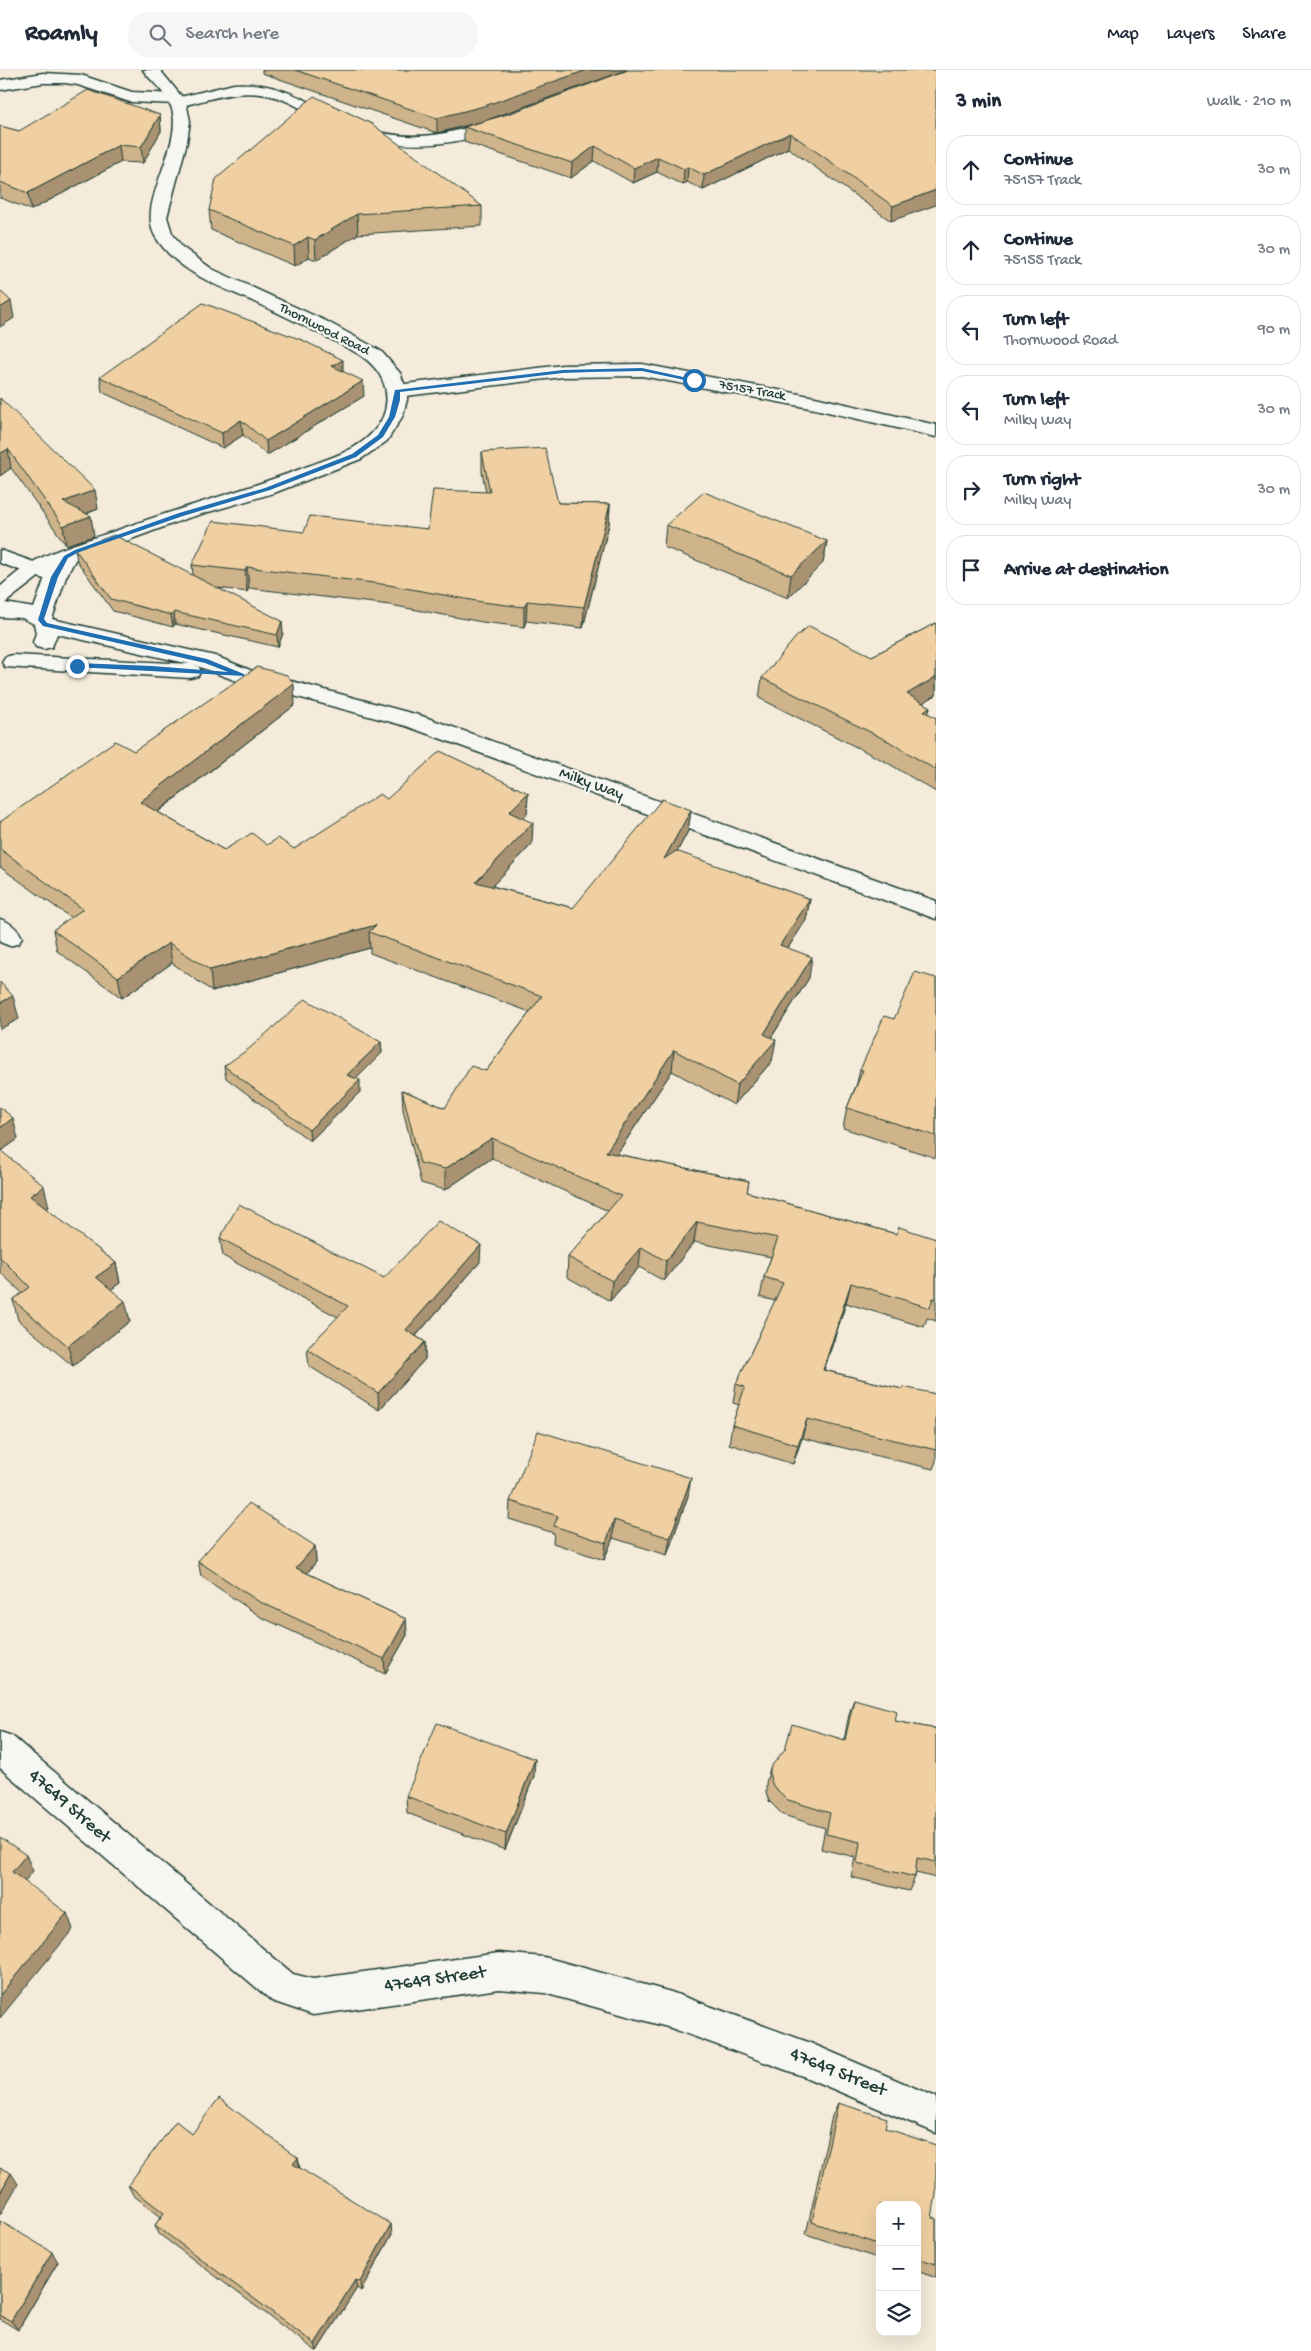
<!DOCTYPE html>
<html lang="en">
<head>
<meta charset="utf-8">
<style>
	body { margin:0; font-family:"Gochi Hand",sans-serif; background:#f6f6f7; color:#1f2937 }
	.controls { position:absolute; right:15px; bottom:15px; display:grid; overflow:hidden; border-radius:10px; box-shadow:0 5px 20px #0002 }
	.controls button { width:45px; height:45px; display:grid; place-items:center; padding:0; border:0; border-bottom:1px solid #e0e1e3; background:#fff; color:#1f2937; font:25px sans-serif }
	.stop { position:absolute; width:15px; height:15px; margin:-11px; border:4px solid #1f6fb2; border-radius:50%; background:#fff }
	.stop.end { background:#1f6fb2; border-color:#fff; box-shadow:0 1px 5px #0008 }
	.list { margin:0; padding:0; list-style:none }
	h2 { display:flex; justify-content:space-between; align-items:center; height:65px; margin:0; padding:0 20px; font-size:21px }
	h2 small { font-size:16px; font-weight:400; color:#747a83 }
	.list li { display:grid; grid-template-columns:32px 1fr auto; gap:15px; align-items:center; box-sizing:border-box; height:70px; margin:0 10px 10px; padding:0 10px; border:1px solid #e0e1e3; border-radius:20px }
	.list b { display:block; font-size:19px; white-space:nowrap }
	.list p { margin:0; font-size:16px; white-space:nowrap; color:#747a83 }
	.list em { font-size:16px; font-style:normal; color:#747a83 }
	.icon { flex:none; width:28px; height:28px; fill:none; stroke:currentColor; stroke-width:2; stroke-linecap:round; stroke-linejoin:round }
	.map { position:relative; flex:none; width:936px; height:2281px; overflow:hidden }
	header { display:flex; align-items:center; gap:30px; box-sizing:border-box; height:70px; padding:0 25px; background:#fff; border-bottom:1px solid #e0e1e3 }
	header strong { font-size:24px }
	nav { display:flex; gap:28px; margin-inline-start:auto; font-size:18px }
	.search { width:350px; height:45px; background:#f6f6f7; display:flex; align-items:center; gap:12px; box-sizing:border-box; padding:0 18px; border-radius:20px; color:#747a83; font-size:19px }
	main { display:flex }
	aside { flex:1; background:#fff }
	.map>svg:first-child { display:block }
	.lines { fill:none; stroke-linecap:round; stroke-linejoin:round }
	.lane-casing { stroke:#1f3d34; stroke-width:3 }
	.street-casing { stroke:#1f3d34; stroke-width:3 }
	.secondary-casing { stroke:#1f3d34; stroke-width:3 }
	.lane { fill:#f6f6f2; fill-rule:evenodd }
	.street { fill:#f6f6f2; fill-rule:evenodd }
	.secondary { fill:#f6f6f2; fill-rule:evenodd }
	.wall { fill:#ceb38b; stroke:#1f3d34 }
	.shaded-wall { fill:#a89271; stroke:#1f3d34 }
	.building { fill:#f0d0a2; stroke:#1f3d34 }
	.route { fill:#1f6fb2 }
	.labels { text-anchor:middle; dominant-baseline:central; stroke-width:4.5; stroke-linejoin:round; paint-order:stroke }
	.far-street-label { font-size:14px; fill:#1f3d34; stroke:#f6f6f2 }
	.street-label { font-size:16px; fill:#1f3d34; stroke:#f6f6f2 }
	.near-street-label { font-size:19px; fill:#1f3d34; stroke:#f6f6f2 }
</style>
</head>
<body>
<header>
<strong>Roamly</strong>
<div class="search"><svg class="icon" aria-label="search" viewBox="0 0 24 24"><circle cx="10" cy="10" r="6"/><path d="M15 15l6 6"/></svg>Search here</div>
<nav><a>Map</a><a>Layers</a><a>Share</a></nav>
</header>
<main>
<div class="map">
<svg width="936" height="2281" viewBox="0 0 936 2281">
	<rect width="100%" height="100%" fill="#f4ebda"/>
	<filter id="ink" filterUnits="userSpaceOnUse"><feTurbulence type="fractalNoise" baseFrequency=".02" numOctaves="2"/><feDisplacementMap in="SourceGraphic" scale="10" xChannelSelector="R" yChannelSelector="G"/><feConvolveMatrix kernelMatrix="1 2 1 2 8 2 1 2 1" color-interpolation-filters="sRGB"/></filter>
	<g filter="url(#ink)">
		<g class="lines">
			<defs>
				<path id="lane" d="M43,3L81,5L132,22L176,24L182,26L184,29L182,32L176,34L130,32L78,15L65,13H43L0,20V10Z"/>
				<path id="street" d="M234,14C296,10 327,51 383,63C430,72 456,60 499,49L505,50L507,54L505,58C446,79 387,83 329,54C309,44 289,29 267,25C237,19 207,30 178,37L172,35L170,32L172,29Z
					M642,294L815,327L936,355V367L815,339L642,306L563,307L397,327L390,325L387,321L390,317L397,315L563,295Z
					M0,480L62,502L66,507L62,512L55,513L0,493Z
					M0,849C10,852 17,858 22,867L19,873L10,876L0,872Z
					M0,1662L12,1666L293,1904L313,1909L499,1883L544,1887L671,1922L808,1972L936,2027V2063L805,2007L671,1958L544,1923L499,1919L313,1945L272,1931L0,1698Z"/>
				<path id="secondary" d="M143,0H160L186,32L190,51L187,72L167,147L172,163L182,177L212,199L326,251L381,281L400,303L407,321V330L402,347L387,371L361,389L274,423L188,448L75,490L66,507L52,549L215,586L250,600L422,646L936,831V849L406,656L234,610L192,594L198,596L201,601L198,606L190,608L5,597L2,592L5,587L13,585L190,594L57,564L52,577L44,579L36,577L33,572L36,563L34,554L22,548L0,547V517C8,510 16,503 25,497C48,481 88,470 115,461C177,438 241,422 303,398C326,389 355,382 372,363C391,344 391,316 374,297C364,285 349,279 336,272C310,258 284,246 257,233C221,217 176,202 155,166C135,131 190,69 169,32C163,20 151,11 143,0ZM47,502L34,538L5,533L41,505Z"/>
			</defs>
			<!-- lane casing -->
			<use href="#lane" class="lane-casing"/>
			<!-- street casing -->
			<use href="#street" class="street-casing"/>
			<!-- secondary casing -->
			<use href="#secondary" class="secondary-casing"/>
			<!-- lane -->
			<use href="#lane" class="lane"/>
			<!-- street -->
			<use href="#street" class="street"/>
			<!-- secondary -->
			<use href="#secondary" class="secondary"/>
		</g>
		<!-- wall -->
		<path class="wall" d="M262,0H627L491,49L936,0L891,151L788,78L703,120L687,112L683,115L657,102L633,113L594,91L571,108L464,72V57L479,52L437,63L262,3Z
			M160,45L161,61L143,93L121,92L31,140L1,128L0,129V56L19,61Z
			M482,136V156L358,164L316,190L309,187L295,196L211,160L209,140Z
			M343,302L364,326L267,385L243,365L223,378L102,322L100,307Z
			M0,328L98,439L86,444L94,466L66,475L11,398L0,406Z
			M482,382L558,433L610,434L609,454L583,558L526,551L524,557L482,552L390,535L249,518L247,522L219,518L283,563L278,577L175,554L173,557L113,541L77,491L75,479L193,505L192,495L304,462L428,459L486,422L482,402Z
			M666,455L827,471L823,493L788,528L664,477Z
			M936,553V625L922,633L930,637L928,644L936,648V722L886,692L759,628L762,608L872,586Z
			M295,635L158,742L224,780L267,775L294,779L387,729L528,723L527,744L523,748L532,774L492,816L573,838L691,740L688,761L677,782L810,829L806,850L788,878L809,908L771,968L772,991L734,1035L672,1001L617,1084L749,1111L747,1122L896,1164L936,1169V1251L927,1248L924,1257L846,1233L824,1300L902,1319L936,1324V1391L933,1399L802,1368L793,1394L729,1374L732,1355L739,1335L733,1333L736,1314L775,1231L760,1227L764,1207L771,1187L694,1172L664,1211L639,1197L610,1231L567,1207L568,1187L608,1141L492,1088L445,1120L421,1113L403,1040L402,1020L445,1038L486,1001L530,942L370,883V878L212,921L172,893L122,928L57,881L53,860L71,848L0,797V752L134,681Z
			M936,908V1088L843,1058L847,1038L857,1013L860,1000L894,949Z
			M381,972L382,983L356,1009L360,1022L310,1071L226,1008L224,996Z
			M0,1037L18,1069L1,1081L49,1137L46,1139L116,1193L120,1213L111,1219L130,1251L73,1296L18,1250L13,1230L22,1223L0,1202Z
			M220,1168L384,1208L480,1192L416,1266L425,1272V1289L379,1340L309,1296L307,1279L338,1247L223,1186Z
			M688,1426L667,1485L613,1468L604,1490L553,1473L554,1463L509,1449L510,1431Z
			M315,1476L316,1492L307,1503L406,1549L407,1565L385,1604L261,1547L201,1506L198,1491Z
			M854,1629L895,1651L936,1659V1808L916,1803L915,1807L909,1821L851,1807L855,1787L821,1779L825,1758L783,1745L769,1731L766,1722V1713L770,1698L844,1670L849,1644Z
			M534,1706L505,1780L407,1743L406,1726Z
			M838,2033L885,2058L932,2148H936V2208L917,2201V2135H880V2189L806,2164L832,2046Z
			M192,2064L298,2088L300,2099L392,2164L361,2221L357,2218L317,2281H316L159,2164L155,2155L161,2147L133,2125L128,2115Z
			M0,2151L58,2192L18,2260L0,2249Z"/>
		<!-- shaded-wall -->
		<path class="shaded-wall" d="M587,0H627L484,51L437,63V48Z
			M160,45L161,61L143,93L141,77Z
			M790,63L788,78L703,120L704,105Z
			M119,75L121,92L31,140L28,123Z
			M595,76L594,91L571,108L572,93Z
			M658,87L657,102L633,113L634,98Z
			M688,97L687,112L683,115L684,99Z
			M936,120V135L891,151L893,136Z
			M357,144L358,164L316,190L315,170Z
			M308,167L309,187L295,196L294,176Z
			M11,231L14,248L0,257V238Z
			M343,290V304L332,296Z
			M363,311L364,326L267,385L266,371Z
			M241,350L243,365L223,378L222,363Z
			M8,379L11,398L0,406V384Z
			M95,420L98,439L66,451L63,432Z
			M610,434L609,454L583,558L584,537Z
			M91,446L94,466L66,475L63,456Z
			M827,471L823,493L788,528L791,505Z
			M247,497L249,518L247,522L245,501Z
			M527,531L526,551L524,557V537Z
			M174,542L175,554L173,557L171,545Z
			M282,551L283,563L278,577L277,565Z
			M936,607V625L904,644L907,624Z
			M294,614L295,635L143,753L140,732Z
			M930,637L925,657L924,641Z
			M528,723L527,744L509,763V742Z
			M691,740L688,761L662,810L664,789Z
			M533,753L532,774L476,833V812Z
			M810,829L806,850L776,896L780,875Z
			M376,855L369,862L370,878L212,921L210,900Z
			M169,873L172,893L122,928L118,907Z
			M812,887L809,908L760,985L764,964Z
			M13,926L19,949L0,959V933Z
			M776,970L772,991L734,1035L737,1015Z
			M381,972L382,983L348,1017L347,1005Z
			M674,980L672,1001L605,1102L606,1082Z
			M360,1010V1022L310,1071L309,1060Z
			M13,1048L18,1069L0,1082V1058Z
			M492,1068V1088L445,1120V1099Z
			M44,1116L49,1137L35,1146L30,1126Z
			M697,1152L694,1172L664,1211L666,1191Z
			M481,1175L480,1192L406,1277V1260Z
			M641,1177L639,1197L610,1231L612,1211Z
			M116,1193L120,1213L101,1227L96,1207Z
			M851,1213L846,1233L818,1319L823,1300Z
			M125,1231L130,1251L73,1296L68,1276Z
			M425,1272V1289L379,1340L378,1323Z
			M807,1349L802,1368L793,1394L798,1375Z
			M691,1408L688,1426L667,1485L670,1468Z
			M614,1450L613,1468L604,1490L606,1473Z
			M315,1476L316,1492L298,1514L296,1498Z
			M406,1549L407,1565L385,1604L384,1589Z
			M535,1689L534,1706L505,1780L506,1764Z
			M26,1785L33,1801L19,1818L12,1802Z
			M67,1843L73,1859L0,1948V1925Z
			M298,2088L300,2099L293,2094Z
			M11,2103L18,2114L0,2145V2123Z
			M391,2154L392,2164L361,2221L360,2212Z
			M52,2182L58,2192L18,2260L11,2251Z
			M355,2210L357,2218L317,2281L315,2274Z"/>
		<!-- building -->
		<path class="building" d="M295,0H587L484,36L437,48Z
			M628,0H936V120L893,136L790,63L704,105L688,97L684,99L658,87L634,98L595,76L572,93L464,57L511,43Z
			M88,20L160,45L141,77L119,75L28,123L0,112V56L19,61Z
			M314,26L372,54L482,136L357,144L315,170L308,167L294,176L209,140L216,109Z
			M0,221L11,231L0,238Z
			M203,233L302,270L343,290L332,296L363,311L266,371L241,350L222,363L100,307Z
			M0,328L95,420L63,432L91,446L63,456L8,379L0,384Z
			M545,378L558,433L610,434L584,537L527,531L524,537L482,532L389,515L247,497L245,501L192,495L213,451L304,462L310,446L428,459L433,420L490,422L482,382Z
			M704,422L827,471L791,505L666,455Z
			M114,465L282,551L277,565L174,542L171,545L111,529L75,479Z
			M936,553V607L907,624L930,637L924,641L936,648V700L890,672L762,608L796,567L809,556L872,586Z
			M257,597L287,605L294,614L140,732L224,780L252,763L267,775L278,768L294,779L380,724L387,729L440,681L528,723L509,742L533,753L476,812L573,838L662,729L691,740L664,789L676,781L810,829L780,875L812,887L764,964L776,970L737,1015L674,980L606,1082L749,1111L747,1122L896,1164L899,1157L936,1169V1229L933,1228L930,1238L851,1213L823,1300L902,1319L903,1317L936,1324V1380L807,1349L798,1375L732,1355L745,1317L736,1314L783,1213L764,1207L778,1168L697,1152L666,1191L641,1177L612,1211L568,1187L621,1126L492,1068L445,1099L420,1093L402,1020L445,1038L471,996L486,1001L542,926L369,862L376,855L210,900L169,873L118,907L53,860L83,839L0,779V752L115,671L134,681Z
			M915,902L936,908V1066L847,1038L863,1000H860L884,946L894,949Z
			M0,912L13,926L0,933Z
			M305,929L381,972L347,1005L360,1010L309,1060L224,996L250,978Z
			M0,1037L13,1048L0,1058Z
			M0,1080L44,1116L30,1126L116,1193L96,1207L125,1231L68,1276L13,1230L30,1217L0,1187Z
			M239,1134L384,1208L438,1151L481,1175L406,1260L425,1272L378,1323L307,1279L348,1236L220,1168Z
			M538,1361L691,1408L670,1468L614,1450L606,1473L554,1456L558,1446L510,1431Z
			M249,1433L315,1476L296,1498L406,1549L384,1589L258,1531L198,1491Z
			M854,1629L897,1641L895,1651L936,1659V1792L917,1788L915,1807L857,1793L860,1772L826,1764L830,1743L788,1730L773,1716L770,1707V1698L785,1679L792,1654L845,1670Z
			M437,1653L535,1689L506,1764L406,1726Z
			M0,1767L26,1785L12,1802L67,1843L0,1925Z
			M219,2028L298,2088L293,2094L391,2154L360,2212L355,2210L315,2274L155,2155L164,2143L128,2115L176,2051L192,2064Z
			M838,2033L887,2048L885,2058L936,2075V2124L932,2148H936V2194L917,2188V2135H880V2175L812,2152Z
			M0,2098L11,2103L0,2123Z
			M0,2151L52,2182L11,2251L0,2245Z"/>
	</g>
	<!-- route -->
	<path class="route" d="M642,298L697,310L694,312L642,301L590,302L563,303L400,322V330L395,347L383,367L356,387L270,420L183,446L79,482L68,488L58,507L44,549L47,553L207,589L244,604V606L75,597L77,593L152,596L228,602L205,593L43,556L38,550L51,507L64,486L75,480L179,443L265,418L352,384L378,365L389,347L395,320L563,300Z"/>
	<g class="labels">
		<!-- far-street labels -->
		<g class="far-street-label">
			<text transform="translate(324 260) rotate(27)">Thornwood Road</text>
			<text transform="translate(752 321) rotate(10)">75157 Track</text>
		</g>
		<!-- street labels -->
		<g class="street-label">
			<text transform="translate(591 715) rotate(20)">Milky Way</text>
		</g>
		<!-- near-street labels -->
		<g class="near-street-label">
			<text transform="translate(69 1737) rotate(41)">47649 Street</text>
			<text transform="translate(435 1910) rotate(-8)">47649 Street</text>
			<text transform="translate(838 2003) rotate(22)">47649 Street</text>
		</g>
	</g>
</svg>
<div class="controls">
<button>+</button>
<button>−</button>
<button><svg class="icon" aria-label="layers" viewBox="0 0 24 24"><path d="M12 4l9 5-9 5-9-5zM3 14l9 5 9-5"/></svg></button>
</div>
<div class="stop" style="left:694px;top:310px"></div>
<div class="stop end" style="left:77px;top:596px"></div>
</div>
<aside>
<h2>3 min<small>Walk · 210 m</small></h2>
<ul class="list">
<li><svg class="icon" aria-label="ahead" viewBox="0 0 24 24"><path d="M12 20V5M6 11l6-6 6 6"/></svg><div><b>Continue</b><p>75157 Track</p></div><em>30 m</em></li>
<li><svg class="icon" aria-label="ahead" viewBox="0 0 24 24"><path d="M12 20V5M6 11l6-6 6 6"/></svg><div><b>Continue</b><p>75155 Track</p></div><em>30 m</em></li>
<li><svg class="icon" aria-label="left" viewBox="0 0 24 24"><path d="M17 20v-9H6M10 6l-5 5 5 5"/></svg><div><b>Turn left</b><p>Thornwood Road</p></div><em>90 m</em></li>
<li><svg class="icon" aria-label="left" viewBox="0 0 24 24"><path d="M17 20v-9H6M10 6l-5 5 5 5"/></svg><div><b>Turn left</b><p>Milky Way</p></div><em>30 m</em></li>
<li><svg class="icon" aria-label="right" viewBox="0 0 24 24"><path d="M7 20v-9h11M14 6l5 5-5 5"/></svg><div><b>Turn right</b><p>Milky Way</p></div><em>30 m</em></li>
<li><svg class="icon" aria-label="arrive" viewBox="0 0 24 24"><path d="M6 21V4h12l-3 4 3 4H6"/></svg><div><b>Arrive at destination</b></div></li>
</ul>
</aside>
</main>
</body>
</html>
